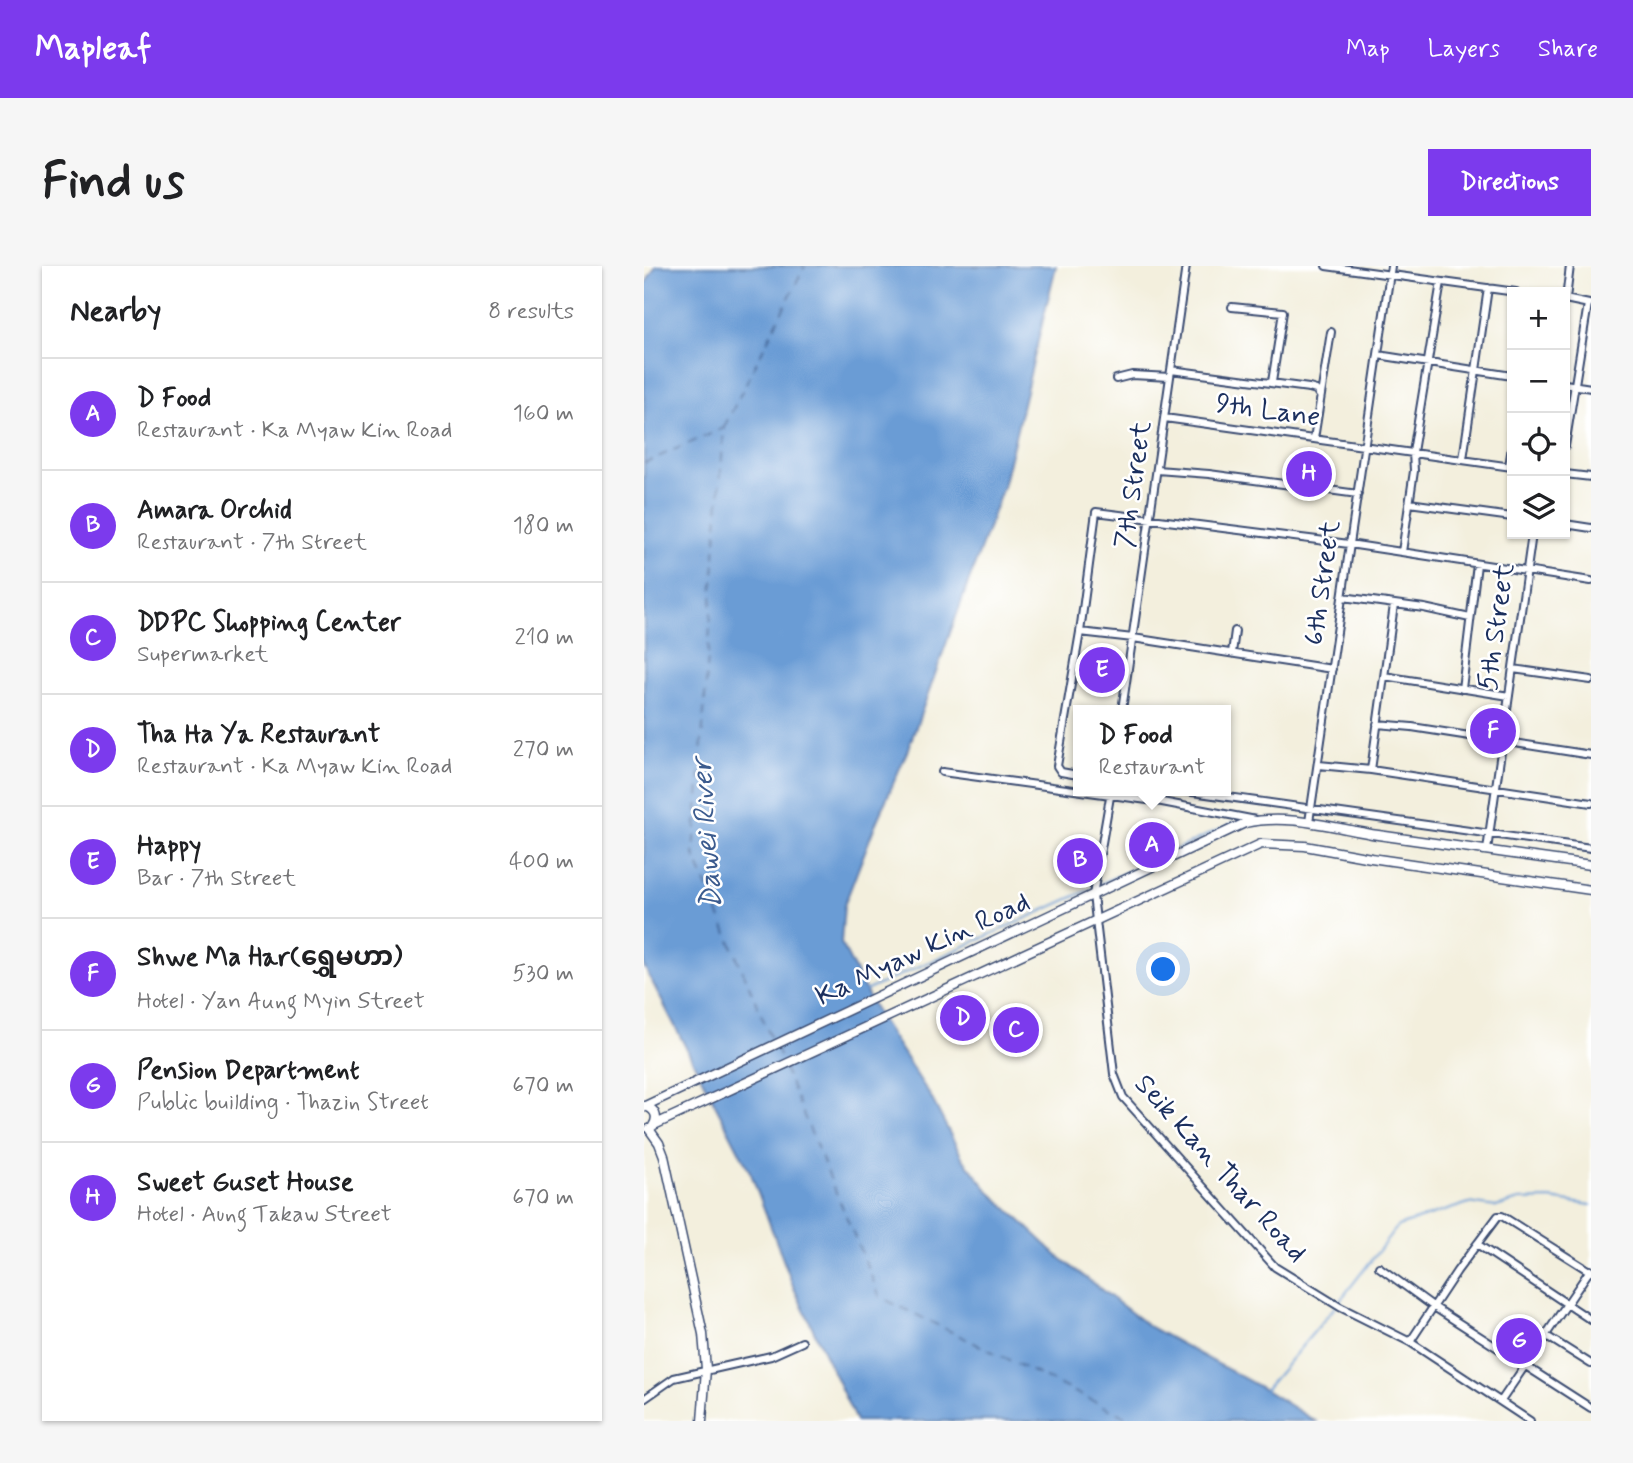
<!DOCTYPE html>
<html lang="en">
<head>
<meta charset="utf-8">
<style>
	body { margin:0; font-family:Mynerve,"Noto Sans Myanmar",sans-serif; background:#f6f6f6; color:#202124 }
	.controls { position:absolute; right:21px; top:21px; display:grid; overflow:hidden; border-radius:0px; box-shadow:0 2px 5px #0004 }
	.controls button { width:63px; height:63px; display:grid; place-items:center; padding:0; border:0; border-bottom:2px solid #e0e0e0; background:#fff; color:#202124; font:35px sans-serif }
	.you { position:absolute; left:520px; top:704px; width:24px; height:24px; margin:-18px; border:5px solid #fff; border-radius:50%; background:#1a73e8; box-shadow:0 0 0 10px #1a73e833 }
	.badge { display:grid; place-items:center; width:46px; height:46px; border-radius:50%; background:#7c3aed; color:#fff; font-size:23px; font-weight:700 }
	.pin { position:absolute; translate:-50% -50%; border:4px solid #fff; box-shadow:0 2px 7px #0006 }
	.popup { position:absolute; left:429px; top:439px; width:158px; height:91px; box-sizing:border-box; display:grid; place-content:center; border-radius:0px; background:#fff; filter:drop-shadow(0 2px 5px #0005); font-size:23px; white-space:nowrap; color:#757577 }
	.popup b { font-size:26px; color:#202124 }
	.popup::after { content:''; position:absolute; left:50%; top:100%; margin-left:-14px; border:14px solid transparent; border-top-color:#fff }
	.list { margin:0; padding:0; list-style:none }
	h2 { display:flex; justify-content:space-between; align-items:center; height:91px; margin:0; padding:0 28px; font-size:30px }
	h2 small { font-size:23px; font-weight:400; color:#757577 }
	.list li { display:grid; grid-template-columns:46px 1fr auto; gap:21px; align-items:center; box-sizing:border-box; height:112px; padding:0 28px; border-top:2px solid #e0e0e0 }
	.list b { display:block; font-size:26px; white-space:nowrap }
	.list p { margin:0; font-size:23px; white-space:nowrap; color:#757577 }
	.list em { font-size:23px; font-style:normal; color:#757577 }
	.icon { flex:none; width:38px; height:38px; fill:none; stroke:currentColor; stroke-width:2; stroke-linecap:round; stroke-linejoin:round }
	.map { position:relative; flex:none; width:947px; height:1155px; overflow:hidden; border-radius:0px }
	header { display:flex; align-items:center; gap:42px; box-sizing:border-box; height:98px; padding:0 35px; background:#7c3aed; color:#fff }
	header strong { font-size:33px }
	nav { display:flex; gap:38px; margin-inline-start:auto; font-size:24px }
	.intro { display:flex; align-items:center; justify-content:space-between; box-sizing:border-box; height:168px; padding:0 42px }
	h1 { margin:0; font-size:49px }
	.button { padding:18px 32px; border-radius:0px; background:#7c3aed; color:#fff; font-size:24px; font-weight:700 }
	main { display:flex; gap:42px; padding:0 42px }
	aside { flex:1; background:#fff; border-radius:0px; box-shadow:0 2px 5px #0004 }
	.map>svg:first-child { display:block }
	.water { fill:#6a9cd5; stroke:#42669a; stroke-width:2 }
	.lines { fill:none; stroke-linecap:round; stroke-linejoin:round }
	.stream { stroke:#6a9cd5; stroke-width:2 }
	.ferry { stroke:#3b5b8e; stroke-width:2; stroke-dasharray:9 7; stroke-linecap:butt }
	.minor-casing { stroke:#3b4c71; stroke-width:10 }
	.major-casing { stroke:#3b4c71; stroke-width:11 }
	.minor { stroke:#fff; stroke-width:6 }
	.major { stroke:#fff; stroke-width:8 }
	.labels { text-anchor:middle; dominant-baseline:central; stroke-width:5; stroke-linejoin:round; paint-order:stroke }
	.street-label { font-size:28px; fill:#1b2f5e; stroke:#fff }
	.water-label { font-size:30px; font-style:italic; fill:#3b5b8e; stroke:#fff }
</style>
</head>
<body>
<header>
<strong>Mapleaf</strong>
<nav><a>Map</a><a>Layers</a><a>Share</a></nav>
</header>
<div class="intro"><h1>Find us</h1><a class="button">Directions</a></div>
<main>
<aside>
<h2>Nearby<small>8 results</small></h2>
<ul class="list">
<li><span class="badge">A</span><div><b>D Food</b><p>Restaurant · Ka Myaw Kin Road</p></div><em>160 m</em></li>
<li><span class="badge">B</span><div><b>Amara Orchid</b><p>Restaurant · 7th Street</p></div><em>180 m</em></li>
<li><span class="badge">C</span><div><b>DDPC Shopping Center</b><p>Supermarket</p></div><em>210 m</em></li>
<li><span class="badge">D</span><div><b>Tha Ha Ya Restaurant</b><p>Restaurant · Ka Myaw Kin Road</p></div><em>270 m</em></li>
<li><span class="badge">E</span><div><b>Happy</b><p>Bar · 7th Street</p></div><em>400 m</em></li>
<li><span class="badge">F</span><div><b>Shwe Ma Har(‌‌ရွှေမဟာ)</b><p>Hotel · Yan Aung Myin Street</p></div><em>530 m</em></li>
<li><span class="badge">G</span><div><b>Pension Department</b><p>Public building · Thazin Street</p></div><em>670 m</em></li>
<li><span class="badge">H</span><div><b>Sweet Guset House</b><p>Hotel · Aung Takaw Street</p></div><em>670 m</em></li>
</ul>
</aside>
<div class="map">
<svg width="947" height="1155" viewBox="0 0 947 1155">
	<rect width="100%" height="100%" fill="#fff"/>
	<filter id="ink" filterUnits="userSpaceOnUse"><feTurbulence type="fractalNoise" baseFrequency=".0143" numOctaves="2"/><feDisplacementMap in="SourceGraphic" scale="14" xChannelSelector="R" yChannelSelector="G"/><feConvolveMatrix kernelMatrix="1 2 1 2 8 2 1 2 1" color-interpolation-filters="sRGB"/></filter>
	<filter id="wash" filterUnits="userSpaceOnUse"><feTurbulence type="fractalNoise" baseFrequency=".00686" numOctaves="4" result="noise"/><feDisplacementMap in="SourceGraphic" scale="28" xChannelSelector="R" yChannelSelector="G"/><feGaussianBlur stdDeviation="1.57" result="paint"/><feColorMatrix in="noise" values="0 0 0 0 0 0 0 0 0 0 0 0 0 0 0 0 0 1.4 0 .05"/><feComposite in="paint" operator="in"/></filter>
	<g filter="url(#wash)">
		<rect width="100%" height="100%" fill="#f3efdd"/>
		<!-- water -->
		<path class="water" d="M12,0H412L359,221L263,486L232,557L200,640L197,677L234,749L287,831L319,893L345,925L415,991L506,1061L618,1122L671,1155H212L149,1020L107,908L0,700V20Z"/>
		<g class="lines">
			<!-- stream -->
			<path class="stream" d="M454,619L590,557
				M221,725L449,622
				M694,1037L754,960L825,937L852,941L875,934L906,933L947,939
				M621,1124L691,1041"/>
			<!-- ferry -->
			<path class="ferry" d="M80,161L161,0
				M0,197L80,162L50,589L129,777
				M132,782L138,797
				M140,802L236,1031L490,1155"/>
		</g>
	</g>
	<g filter="url(#ink)">
		<g class="lines">
			<defs>
				<path id="minor" d="M682,0L872,26
					M921,33L945,38
					M922,33L926,0
					M588,41L639,46L628,116
					M734,89L868,110
					M527,104L665,122L672,124L676,130
					M472,113L488,109L526,111
					M921,118L947,122
					M521,152L868,201
					M670,173L687,66
					M921,180L944,38
					M819,193L844,22
					M865,200L868,181
					M513,204L565,208L714,228
					M921,208L947,211
					M765,237L868,251
					M921,258L947,262
					M758,286L770,205L769,186L797,16
					M699,331L780,342L826,352
					M436,366L452,246L705,278L947,315
					M588,387L591,365
					M869,403L947,414
					M740,410L865,430
					M818,423L833,298
					M478,444L542,0
					M733,458L768,461L947,489
					M675,499L727,504L947,537
					M727,504L750,339
					M298,506L518,536L612,554
					M434,509L417,506L413,500L436,366L489,372L688,403
					M467,525L449,629L470,808L479,831L631,1001L696,1041L766,1076L886,1155
					M541,525L947,582
					M665,556L747,0
					M843,584L888,268
					M833,978L947,1054
					M735,1001L790,1041L947,1142
					M885,1059L947,1098
					M766,1076L813,1005L854,950H858L947,1006
					M0,1133L30,1112L127,1090L158,1076
					M857,1135L946,1004"/>
				<path id="major" d="M0,840C11,842 15,851 9,860
					M1,840L601,557C644,547 690,562 734,569C805,579 876,589 947,599
					M10,859L617,578L661,580L727,592L947,624
					M5,863L15,877L20,890L59,1068L62,1103L58,1155"/>
			</defs>
			<!-- minor casing -->
			<use href="#minor" class="minor-casing"/>
			<!-- major casing -->
			<use href="#major" class="major-casing"/>
			<!-- minor -->
			<use href="#minor" class="minor"/>
			<!-- major -->
			<use href="#major" class="major"/>
		</g>
	</g>
	<g class="labels">
		<!-- street labels -->
		<g class="street-label">
			<text transform="translate(624 145) rotate(8)">9th Lane</text>
			<text transform="translate(490 219) rotate(-82)">7th Street</text>
			<text transform="translate(679 317) rotate(-82)">6th Street</text>
			<text transform="translate(853 361) rotate(-82)">5th Street</text>
			<text transform="translate(279 684) rotate(-25)">Ka Myaw Kin Road</text>
			<text transform="translate(576 903) rotate(48)">Seik Kan Thar Road</text>
		</g>
		<!-- water labels -->
		<g class="water-label">
			<text transform="translate(63 568) rotate(-94)">Dawei River</text>
		</g>
	</g>
</svg>
<div class="controls">
<button>+</button>
<button>−</button>
<button><svg class="icon" aria-label="locate" viewBox="0 0 24 24"><circle cx="12" cy="12" r="6"/><path d="M12 2v4M12 18v4M2 12h4M18 12h4"/></svg></button>
<button><svg class="icon" aria-label="layers" viewBox="0 0 24 24"><path d="M12 4l9 5-9 5-9-5zM3 14l9 5 9-5"/></svg></button>
</div>
<div class="you"></div>
<div class="pin badge" style="left:508px;top:579px">A</div>
<div class="popup"><b>D Food</b>Restaurant</div>
<div class="pin badge" style="left:436px;top:595px">B</div>
<div class="pin badge" style="left:372px;top:764px">C</div>
<div class="pin badge" style="left:319px;top:752px">D</div>
<div class="pin badge" style="left:458px;top:404px">E</div>
<div class="pin badge" style="left:849px;top:465px">F</div>
<div class="pin badge" style="left:875px;top:1075px">G</div>
<div class="pin badge" style="left:665px;top:208px">H</div>
</div>
</main>
</body>
</html>
